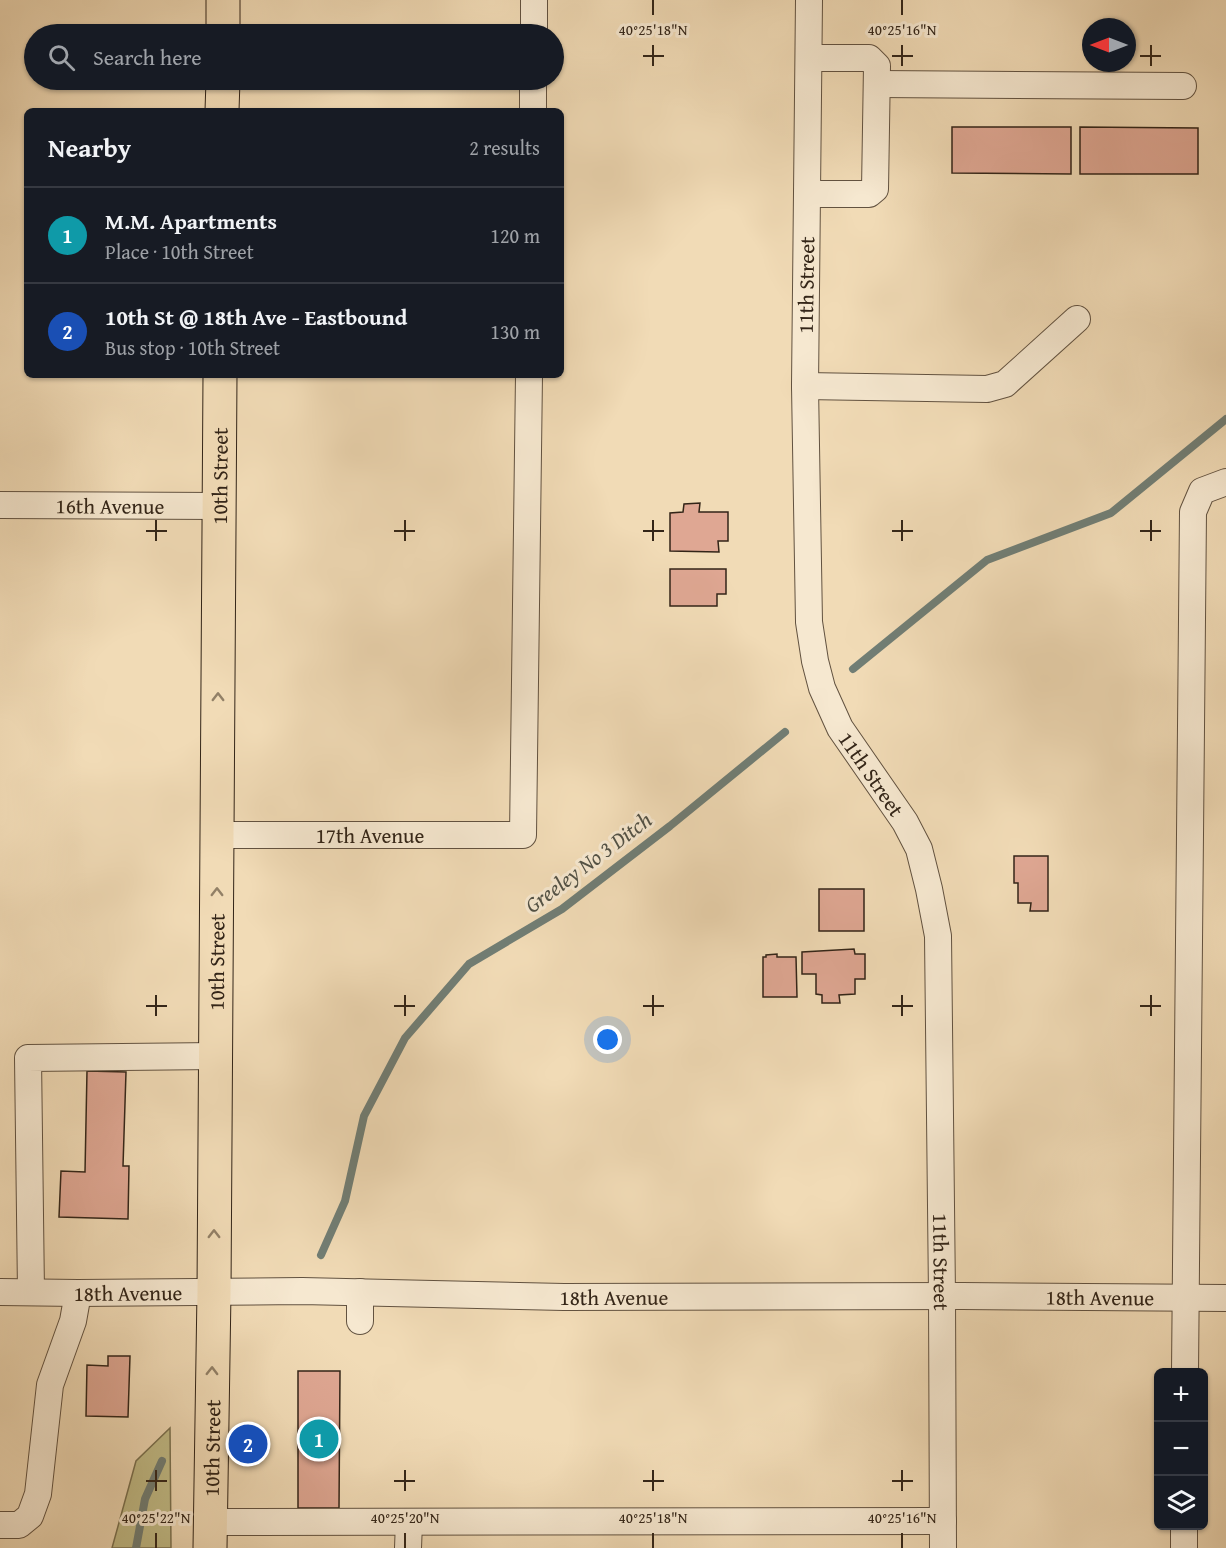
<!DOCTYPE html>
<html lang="en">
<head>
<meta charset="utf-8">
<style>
	body { margin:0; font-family:"Gentium Book Plus",serif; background:#242831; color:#f1f3f6 }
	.controls { position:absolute; right:18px; bottom:18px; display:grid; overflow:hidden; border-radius:9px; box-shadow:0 2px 4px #0004 }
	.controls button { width:54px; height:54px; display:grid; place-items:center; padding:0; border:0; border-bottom:2px solid #363941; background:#171b24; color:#f1f3f6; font:30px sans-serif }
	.compass { position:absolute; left:1082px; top:18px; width:54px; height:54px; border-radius:50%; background:#171b24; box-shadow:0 2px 4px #0004; rotate:270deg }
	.you { position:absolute; left:608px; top:1040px; width:21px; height:21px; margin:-15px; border:4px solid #fff; border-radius:50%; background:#1a73e8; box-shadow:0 0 0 9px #1a73e833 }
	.badge { display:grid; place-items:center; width:39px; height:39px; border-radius:50%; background:#c59692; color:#fff; font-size:20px; font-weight:700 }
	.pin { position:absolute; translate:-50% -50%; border:3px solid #fff; box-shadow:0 2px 6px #0006 }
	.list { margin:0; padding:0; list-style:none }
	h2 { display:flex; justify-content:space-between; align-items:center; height:78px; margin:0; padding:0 24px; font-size:26px }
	h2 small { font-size:20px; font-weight:400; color:#9ea1a6 }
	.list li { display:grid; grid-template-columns:39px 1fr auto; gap:18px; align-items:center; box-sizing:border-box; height:96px; padding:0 24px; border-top:2px solid #363941 }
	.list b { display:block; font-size:22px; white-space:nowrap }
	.list p { margin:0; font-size:20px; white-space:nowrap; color:#9ea1a6 }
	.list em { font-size:20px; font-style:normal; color:#9ea1a6 }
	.icon { flex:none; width:33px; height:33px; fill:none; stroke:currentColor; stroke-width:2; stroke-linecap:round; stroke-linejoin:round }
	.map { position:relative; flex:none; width:1226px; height:1548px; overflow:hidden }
	.search { position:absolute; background:#171b24; box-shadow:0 2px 4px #0004; left:24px; top:24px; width:540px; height:66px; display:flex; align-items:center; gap:15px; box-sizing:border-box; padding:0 21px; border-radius:33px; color:#9ea1a6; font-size:22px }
	.panel { position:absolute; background:#171b24; box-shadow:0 2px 4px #0004; left:24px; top:108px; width:540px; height:270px; border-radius:9px }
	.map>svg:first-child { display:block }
	.green { fill:#c2bd88; stroke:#7a7150; stroke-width:1.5 }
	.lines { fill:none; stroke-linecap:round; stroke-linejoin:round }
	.stream { stroke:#717e75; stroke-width:8 }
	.building { fill:#dfa793; stroke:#332518; stroke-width:1.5 }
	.minor-casing { stroke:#625240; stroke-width:28 }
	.major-casing { stroke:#332518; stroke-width:35 }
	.minor { stroke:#f6e8d0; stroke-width:26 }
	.major { stroke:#f1dbb6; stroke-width:33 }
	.oneway { stroke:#928067 }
	.ticks { fill:none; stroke:#332518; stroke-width:2 }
	.labels { text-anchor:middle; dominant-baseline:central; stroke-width:6; stroke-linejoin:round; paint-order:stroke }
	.street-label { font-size:21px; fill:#332518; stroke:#f6e8d0 }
	.water-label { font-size:22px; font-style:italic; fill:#525246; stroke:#f6e8d0 }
	.ticks-label { font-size:15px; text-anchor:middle; fill:#332518; stroke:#f6e8d0; stroke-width:6; stroke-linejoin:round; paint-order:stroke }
</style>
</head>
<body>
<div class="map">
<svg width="1226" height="1548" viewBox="0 0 1226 1548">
	<rect width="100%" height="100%" fill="#f1dbb6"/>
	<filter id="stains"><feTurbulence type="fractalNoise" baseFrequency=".00333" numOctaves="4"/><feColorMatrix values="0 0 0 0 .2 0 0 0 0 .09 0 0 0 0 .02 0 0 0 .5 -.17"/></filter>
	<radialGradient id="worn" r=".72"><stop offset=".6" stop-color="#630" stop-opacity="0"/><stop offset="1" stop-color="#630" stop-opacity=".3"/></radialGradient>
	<!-- green -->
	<path class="green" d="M170,1428L171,1548H112L136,1461Z"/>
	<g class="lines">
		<!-- stream -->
		<path class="stream" d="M853,669L987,560L1111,513L1226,419
			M321,1255L345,1201L364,1116L405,1038L469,964L562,909L670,826L785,732
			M136,1548L145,1499L162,1461"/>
	</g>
	<!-- building -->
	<path class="building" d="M952,127H1071V174L952,173Z
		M1080,127L1198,128V174H1080Z
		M700,503L699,512H728V541H718L719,552L670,551V513L683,512L684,504Z
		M670,569H726V594H717V606H670Z
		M1014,856H1048V911H1030L1031,903H1018V883H1014Z
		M819,889H864V931H819Z
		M854,949L855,954H865V979H855V994L839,995L840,1003H822V995L816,994V974H802V952Z
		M777,954V957H796L797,997H763V957H766V955Z
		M87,1071L126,1072L123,1166H129L128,1219L59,1217L61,1171L85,1172Z
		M108,1356H130L128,1417L86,1416L87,1365L108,1366Z
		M298,1371H340L339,1508H298Z"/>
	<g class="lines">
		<defs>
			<g id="minor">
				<path id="s1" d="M809,0L805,386L809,622L815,661L822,688L840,728L905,822L919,849L929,889L938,936L942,1296L943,1548"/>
				<path d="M534,34V0"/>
				<path d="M878,84L1183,86"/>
				<path d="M533,111V80"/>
				<path d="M807,194H869L875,189L877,66L869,58H809"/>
				<path d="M805,386L987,389L1005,384L1077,319"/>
				<path id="s2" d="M0,505L219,506"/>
				<path id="s3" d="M217,835H523L529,375"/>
				<path id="s4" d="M0,1292L78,1293L302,1291L564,1297L962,1296L1226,1298"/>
				<path d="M31,1292L28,1058L216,1056"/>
				<path d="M360,1292V1321"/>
				<path d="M1185,1372L1193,512L1202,491L1226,482"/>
				<path d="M209,1522L943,1521"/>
				<path d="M0,1525H19L30,1516L38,1494L50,1385L73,1321L78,1293"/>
				<path d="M408,1548L409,1522"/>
				<path d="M1184,1548V1526"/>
			</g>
			<g id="major">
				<path d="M223,34V0"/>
				<path d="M222,111L223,80"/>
				<path id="s5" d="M210,1548L214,1292L220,375"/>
			</g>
		</defs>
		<!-- minor casing -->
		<use href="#minor" class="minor-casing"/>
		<!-- major casing -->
		<use href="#major" class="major-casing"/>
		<!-- minor -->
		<use href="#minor" class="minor"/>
		<!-- major -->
		<use href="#major" class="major"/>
	</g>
	<!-- one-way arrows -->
	<defs><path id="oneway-chevron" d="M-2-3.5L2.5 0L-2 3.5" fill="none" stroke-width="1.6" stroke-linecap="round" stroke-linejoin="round" transform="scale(1.5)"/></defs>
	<g class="oneway">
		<use href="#oneway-chevron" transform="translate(218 697) rotate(-90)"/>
		<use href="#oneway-chevron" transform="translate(217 892) rotate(-90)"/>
		<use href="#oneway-chevron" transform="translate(214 1234) rotate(-90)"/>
		<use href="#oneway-chevron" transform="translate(212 1371) rotate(-89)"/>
	</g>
	<!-- ticks -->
	<path class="ticks" d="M653,0V15M902,0V15M653,45V66M902,45V66M1151,45V66M643,56H664M892,56H913M1140,56H1161M156,520V541M405,520V541M653,520V541M902,520V541M1151,520V541M146,531H167M394,531H415M643,531H664M892,531H913M1140,531H1161M156,995V1016M405,995V1016M653,995V1016M902,995V1016M1151,995V1016M146,1006H167M394,1006H415M643,1006H664M892,1006H913M1140,1006H1161M156,1470V1491M405,1470V1491M653,1470V1491M902,1470V1491M146,1481H167M394,1481H415M643,1481H664M892,1481H913M156,1533V1548M405,1533V1548M653,1533V1548M902,1533V1548"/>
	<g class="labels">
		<!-- street labels -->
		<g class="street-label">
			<text transform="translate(806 285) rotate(-89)">11th Street</text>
			<text stroke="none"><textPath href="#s5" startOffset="1072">10th Street</textPath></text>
			<text stroke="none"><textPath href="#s2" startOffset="110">16th Avenue</textPath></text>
			<text stroke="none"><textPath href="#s1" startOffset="789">11th Street</textPath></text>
			<text stroke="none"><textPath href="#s3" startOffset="153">17th Avenue</textPath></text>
			<text stroke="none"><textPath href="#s5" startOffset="586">10th Street</textPath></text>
			<text stroke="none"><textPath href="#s1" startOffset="1293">11th Street</textPath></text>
			<text stroke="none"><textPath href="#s4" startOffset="128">18th Avenue</textPath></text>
			<text stroke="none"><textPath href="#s4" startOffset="614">18th Avenue</textPath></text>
			<text stroke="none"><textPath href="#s4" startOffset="1100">18th Avenue</textPath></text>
			<text stroke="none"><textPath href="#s5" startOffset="100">10th Street</textPath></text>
		</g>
		<!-- water labels -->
		<g class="water-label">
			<text transform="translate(588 862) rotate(-37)">Greeley No 3 Ditch</text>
		</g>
	</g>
	<g class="ticks-label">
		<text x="653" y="35">40°25'18"N</text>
		<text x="902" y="35">40°25'16"N</text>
		<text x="156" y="1523">40°25'22"N</text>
		<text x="405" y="1523">40°25'20"N</text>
		<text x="653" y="1523">40°25'18"N</text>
		<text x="902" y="1523">40°25'16"N</text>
	</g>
	<rect width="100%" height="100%" filter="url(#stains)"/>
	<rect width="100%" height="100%" fill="url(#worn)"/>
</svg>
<div class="controls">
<button>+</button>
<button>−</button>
<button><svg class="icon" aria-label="layers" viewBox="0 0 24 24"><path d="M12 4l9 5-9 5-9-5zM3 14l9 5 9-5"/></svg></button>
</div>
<svg class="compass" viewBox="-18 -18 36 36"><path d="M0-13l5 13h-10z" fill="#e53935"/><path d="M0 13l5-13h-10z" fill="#9ea1a6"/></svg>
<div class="you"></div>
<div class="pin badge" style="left:319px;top:1439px;background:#0f9aa8">1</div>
<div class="pin badge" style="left:248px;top:1444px;background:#1a4fb4">2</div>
<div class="search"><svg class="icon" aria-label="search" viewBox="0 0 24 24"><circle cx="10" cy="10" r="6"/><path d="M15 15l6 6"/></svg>Search here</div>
<section class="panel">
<h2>Nearby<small>2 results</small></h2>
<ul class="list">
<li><span class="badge" style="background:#0f9aa8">1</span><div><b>M.M. Apartments</b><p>Place · 10th Street</p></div><em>120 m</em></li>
<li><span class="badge" style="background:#1a4fb4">2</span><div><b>10th St @ 18th Ave - Eastbound</b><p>Bus stop · 10th Street</p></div><em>130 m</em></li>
</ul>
</section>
</div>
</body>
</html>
